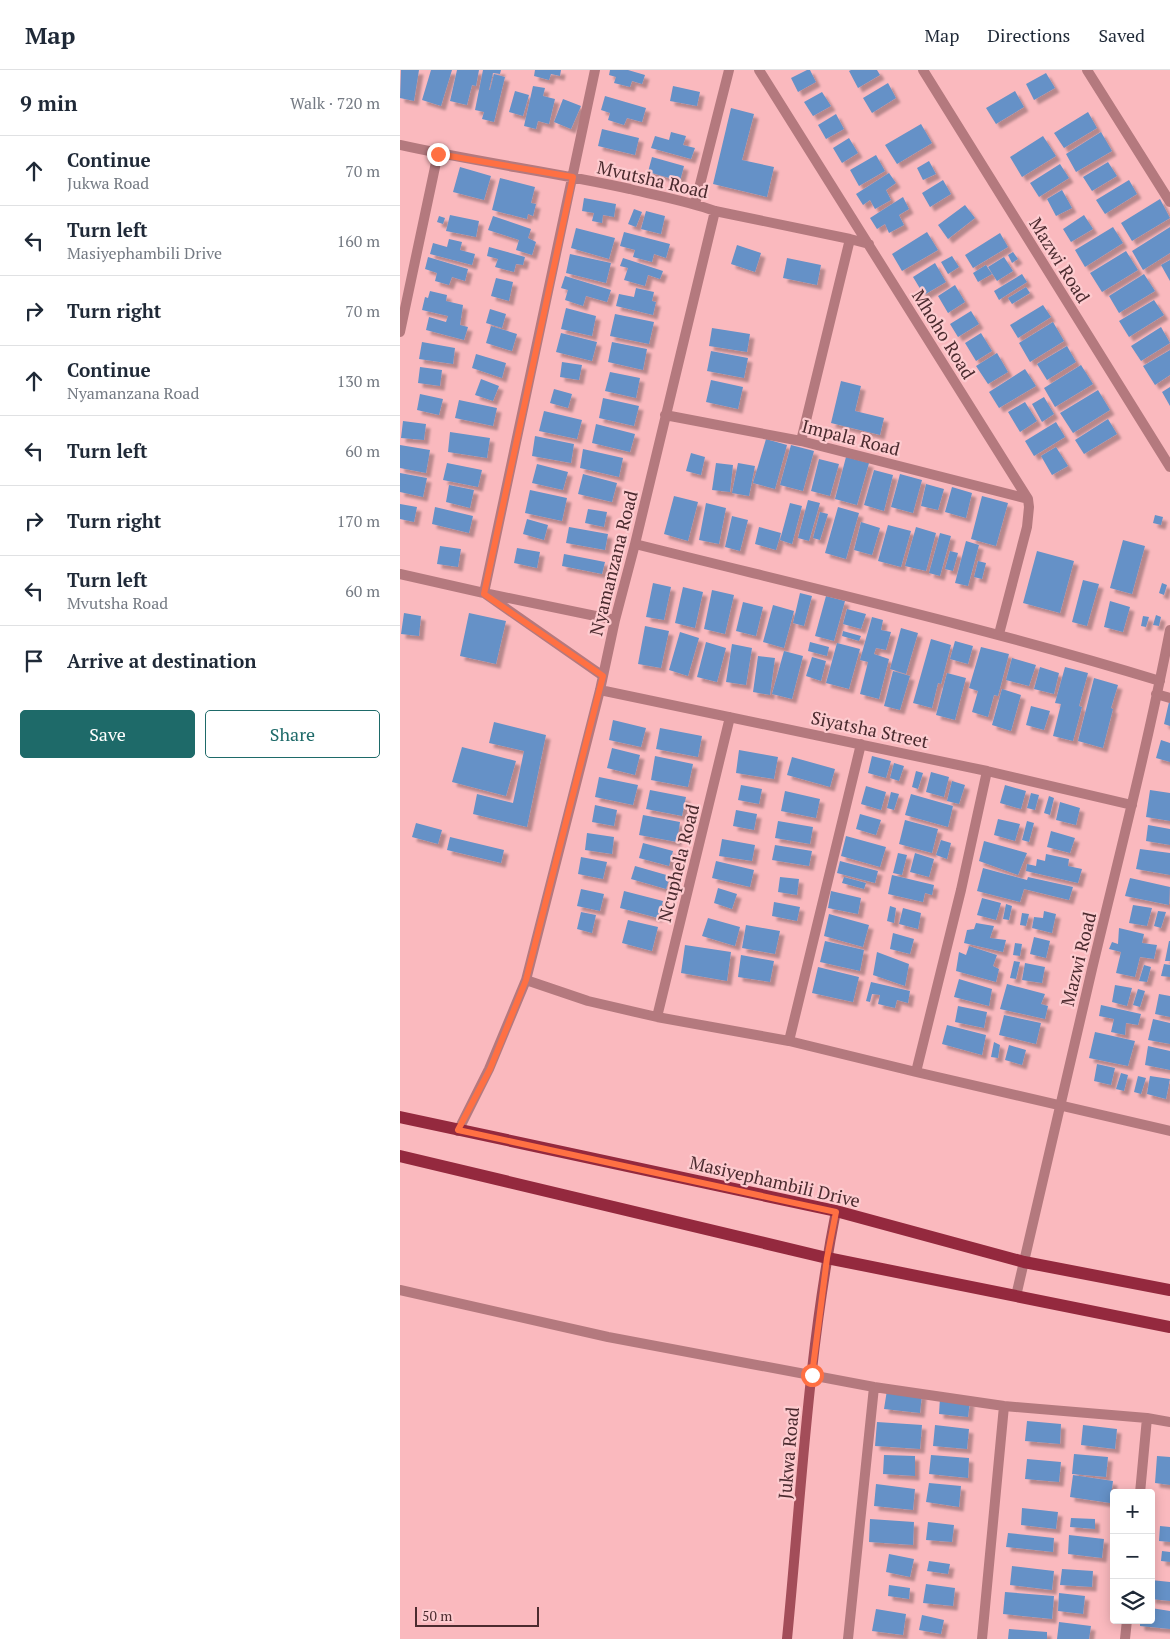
<!DOCTYPE html>
<html lang="en">
<head>
<meta charset="utf-8">
<style>
	body { margin:0; font-family:"PT Serif",serif; background:#f6f6f7; color:#1f2937 }
	.controls { position:absolute; right:15px; bottom:15px; display:grid; overflow:hidden; border-radius:5px; box-shadow:0 2px 12px #0003 }
	.controls button { width:45px; height:45px; display:grid; place-items:center; padding:0; border:0; border-bottom:1px solid #e0e1e3; background:#fff; color:#1f2937; font:25px sans-serif }
	.scale { position:absolute; left:15px; bottom:12px; width:124px; box-sizing:border-box; padding-left:5px; border:2px solid #4b2b2f; border-top:0; font-size:14px; line-height:18px; white-space:nowrap; color:#4b2b2f; -webkit-text-stroke:4px #fdcbcf; paint-order:stroke }
	.stop { position:absolute; width:15px; height:15px; margin:-11px; border:4px solid #ff7043; border-radius:50%; background:#fff }
	.stop.end { background:#ff7043; border-color:#fff; box-shadow:0 1px 5px #0008 }
	.list { margin:0; padding:0; list-style:none }
	h2 { display:flex; justify-content:space-between; align-items:center; height:65px; margin:0; padding:0 20px; font-size:21px }
	h2 small { font-size:16px; font-weight:400; color:#747a83 }
	.list li { display:grid; grid-template-columns:32px 1fr auto; gap:15px; align-items:center; box-sizing:border-box; height:70px; padding:0 20px; border-top:1px solid #e0e1e3 }
	.list b { display:block; font-size:19px; white-space:nowrap }
	.list p { margin:0; font-size:16px; white-space:nowrap; color:#747a83 }
	.list em { font-size:16px; font-style:normal; color:#747a83 }
	.actions { display:flex; gap:10px; padding:15px 20px }
	.actions a { flex:1; padding:11px 0; border:1px solid #1e6a69; border-radius:5px; text-align:center; font-size:18px; color:#1e6a69 }
	.actions .main { background:#1e6a69; color:#fff }
	.icon { flex:none; width:28px; height:28px; fill:none; stroke:currentColor; stroke-width:2; stroke-linecap:round; stroke-linejoin:round }
	.map { position:relative; flex:none; width:770px; height:1569px; overflow:hidden }
	header { display:flex; align-items:center; gap:30px; box-sizing:border-box; height:70px; padding:0 25px; background:#fff; border-bottom:1px solid #e0e1e3 }
	header strong { font-size:24px }
	nav { display:flex; gap:28px; margin-inline-start:auto; font-size:18px }
	main { display:flex }
	aside { flex:1; background:#fff }
	.map>svg:first-child { display:block }
	.building { fill:#6591c7; filter:url(#shadow) }
	.lines { fill:none; stroke-linecap:round; stroke-linejoin:round }
	.street { stroke:#b4797e; stroke-width:10 }
	.secondary { stroke:#a34d59; stroke-width:10 }
	.primary { stroke:#94293e; stroke-width:12 }
	.route { stroke:#ff7043; stroke-width:6 }
	.labels { text-anchor:middle; dominant-baseline:central; stroke-width:4.5; stroke-linejoin:round; paint-order:stroke }
	.street-label { font-size:18px; fill:#4b2b2f; stroke:#fdcbcf }
</style>
</head>
<body>
<header>
<strong>Map</strong>
<nav><a>Map</a><a>Directions</a><a>Saved</a></nav>
</header>
<main>
<aside>
<h2>9 min<small>Walk · 720 m</small></h2>
<ul class="list">
<li><svg class="icon" aria-label="ahead" viewBox="0 0 24 24"><path d="M12 20V5M6 11l6-6 6 6"/></svg><div><b>Continue</b><p>Jukwa Road</p></div><em>70 m</em></li>
<li><svg class="icon" aria-label="left" viewBox="0 0 24 24"><path d="M17 20v-9H6M10 6l-5 5 5 5"/></svg><div><b>Turn left</b><p>Masiyephambili Drive</p></div><em>160 m</em></li>
<li><svg class="icon" aria-label="right" viewBox="0 0 24 24"><path d="M7 20v-9h11M14 6l5 5-5 5"/></svg><div><b>Turn right</b></div><em>70 m</em></li>
<li><svg class="icon" aria-label="ahead" viewBox="0 0 24 24"><path d="M12 20V5M6 11l6-6 6 6"/></svg><div><b>Continue</b><p>Nyamanzana Road</p></div><em>130 m</em></li>
<li><svg class="icon" aria-label="left" viewBox="0 0 24 24"><path d="M17 20v-9H6M10 6l-5 5 5 5"/></svg><div><b>Turn left</b></div><em>60 m</em></li>
<li><svg class="icon" aria-label="right" viewBox="0 0 24 24"><path d="M7 20v-9h11M14 6l5 5-5 5"/></svg><div><b>Turn right</b></div><em>170 m</em></li>
<li><svg class="icon" aria-label="left" viewBox="0 0 24 24"><path d="M17 20v-9H6M10 6l-5 5 5 5"/></svg><div><b>Turn left</b><p>Mvutsha Road</p></div><em>60 m</em></li>
<li><svg class="icon" aria-label="arrive" viewBox="0 0 24 24"><path d="M6 21V4h12l-3 4 3 4H6"/></svg><div><b>Arrive at destination</b></div></li>
</ul>
<div class="actions"><a class="main">Save</a><a>Share</a></div>
</aside>
<div class="map">
<svg width="770" height="1569" viewBox="0 0 770 1569">
	<defs>
		<filter id="shadow"><feDropShadow dx="4.5" dy="4.5" stdDeviation="1" flood-color="#0004"/></filter>
	</defs>
	<rect width="100%" height="100%" fill="#fab9be"/>
	<!-- building -->
	<path class="building" d="M1,0H19L14,31L0,28Z
		M31,0H52L41,36L22,30Z
		M57,0H79L76,16L72,15L67,35L50,31Z
		M83,0H101L100,4L93,3L89,20H90L94,4L105,7L94,52L82,49L84,42L75,40Z
		M135,0H161L160,6L151,4L149,10L134,6Z
		M210,0H228L245,5L242,14L232,11L230,17L214,13L216,7L209,5Z
		M407,0H410L416,12L398,22L391,8Z
		M451,0H477L480,5L458,18L449,1Z
		M646,3L655,18L634,30L626,14Z
		M488,13L496,28L472,43L463,28Z
		M133,16L145,18L143,26L155,29L149,54L138,51L136,59L124,56Z
		M273,16L300,22L297,36L270,31Z
		M115,21L129,25L123,46L109,42Z
		M615,21L624,37L596,54L586,38Z
		M422,22L431,36L413,46L404,32Z
		M205,26L246,38L242,52L227,48L224,55L208,50L210,43L201,40Z
		M163,29L181,36L171,59L154,52Z
		M331,38L354,44L342,90L374,97L367,127L313,114Z
		M688,42L697,58L664,78L654,63Z
		M436,44L444,59L426,69L418,55Z
		M521,54L532,73L497,94L485,75Z
		M202,59L239,68L235,85L198,76Z
		M271,62L286,66L283,75L295,78L291,89L251,78L255,66L269,70Z
		M701,62L712,81L676,102L666,84Z
		M643,66L656,86L622,107L610,87Z
		M449,68L458,83L442,93L433,78Z
		M476,85L485,101L459,116L450,100Z
		M252,87L284,96L280,111L248,102Z
		M529,91L536,104L523,110L517,98Z
		M708,92L717,106L692,121L683,107Z
		M660,94L669,108L639,127L630,113Z
		M60,97L91,106L84,130L53,122Z
		M489,103L496,113L486,120L491,130L475,139L470,130L463,135L456,124Z
		M100,108L135,117L131,133L136,134L133,146L128,144L127,149L92,140Z
		M543,110L551,124L530,137L522,123Z
		M729,110L737,124L705,144L696,130Z
		M662,120L672,138L656,146L647,129Z
		M503,127L509,139L499,145L504,155L489,163L485,154L477,159L470,148Z
		M184,128L216,134L214,147L203,145L202,153L192,151L194,143L182,141Z
		M760,129L770,148L732,171L721,153Z
		M565,135L575,148L548,169L538,155Z
		M234,139L242,142L236,157L228,154Z
		M246,141L265,146L261,164L241,159Z
		M50,145L79,151L76,167L46,161Z
		M684,145L693,159L671,172L663,159Z
		M39,146L45,148L43,154L37,152Z
		M93,146L131,159L128,168L136,172L132,185L116,180L119,170L88,160Z
		M713,157L723,173L685,197L675,180Z
		M770,157V183L743,200L732,181Z
		M176,158L215,168L209,189L171,178Z
		M224,162L270,174L266,188L254,184L252,192L233,187L235,180L220,176Z
		M527,162L538,180L502,201L492,184Z
		M600,163L608,177L573,198L565,185Z
		M49,169L62,172L60,180L75,184L72,195L30,184L33,173L47,177Z
		M337,175L361,183L355,202L331,194Z
		M89,177L125,187L123,195L116,194L114,202L95,197L98,189L87,186Z
		M726,181L738,200L702,222L690,203Z
		M613,182L618,189L612,193L608,185Z
		M170,184L211,193L206,213L166,203Z
		M552,186L559,197L548,204L541,192Z
		M28,187L68,199L65,211L52,207L49,215L35,211L37,203L25,199Z
		M604,187L613,201L597,211L588,197Z
		M223,188L263,201L260,209L248,205L245,216L224,210L228,198L220,196Z
		M387,188L421,195L417,215L383,208Z
		M770,190V211L761,195Z
		M535,193L546,212L524,225L513,207Z
		M586,195L592,204L578,212L573,203Z
		M622,204L627,212L599,230L594,221Z
		M744,204L755,221L719,243L709,226Z
		M165,206L211,220L207,232L186,226L183,236L165,230L168,220L161,218Z
		M96,208L113,212L109,231L91,226Z
		M555,215L565,232L548,243L538,226Z
		M626,217L630,223L612,234L608,228Z
		M236,218L254,222L252,231L256,232L253,245L216,236L219,224L234,227Z
		M30,221L47,225L46,231L63,235L60,255L68,257L64,270L26,260L29,247L46,252L48,246L22,240L25,227L28,228Z
		M754,230L764,245L729,267L719,251Z
		M643,235L651,247L618,268L610,255Z
		M166,238L196,246L192,266L161,259Z
		M90,239L106,244L102,258L86,253Z
		M571,241L579,254L558,267L550,254Z
		M215,244L254,252L249,274L210,266Z
		M653,252L664,271L630,292L619,273Z
		M91,256L117,264L112,281L86,273Z
		M761,257L770,273L741,291L731,276Z
		M312,258L350,264L347,282L309,276Z
		M161,263L197,272L192,291L156,282Z
		M581,263L592,281L576,291L565,273Z
		M22,272L55,278L53,294L19,289Z
		M212,272L247,279L243,300L208,292Z
		M667,276L676,292L647,310L637,294Z
		M770,280V305L755,315L743,296Z
		M311,281L348,288L344,308L307,301Z
		M597,283L608,302L588,314L576,296Z
		M76,284L106,293L102,308L72,298Z
		M162,292L182,295L179,310L160,307Z
		M681,295L693,314L655,337L644,318Z
		M20,297L42,300L40,316L18,313Z
		M625,299L636,316L599,338L589,322Z
		M210,302L240,308L236,328L205,321Z
		M81,309L99,316L93,331L75,325Z
		M311,310L343,317L338,339L306,332Z
		M441,311L461,316L455,341L484,348L480,365L431,353Z
		M770,317V336L762,322Z
		M154,319L172,324L168,338L150,333Z
		M698,320L710,340L673,363L660,343Z
		M20,324L43,329L39,345L17,340Z
		M644,327L654,344L642,352L632,334Z
		M203,328L239,336L234,356L199,348Z
		M59,330L97,338L93,356L55,348Z
		M625,332L637,351L620,362L608,342Z
		M144,341L182,350L177,369L139,361Z
		M708,349L717,364L684,384L675,370Z
		M3,351L26,354L24,370L1,368Z
		M656,352L665,367L634,386L625,371Z
		M196,354L235,364L230,382L192,373Z
		M50,362L90,368L87,388L48,382Z
		M135,366L174,374L171,393L132,386Z
		M366,369L387,375L375,419L353,413Z
		M0,375L30,380L26,403L0,398Z
		M391,375L414,381L403,421L380,415Z
		M656,377L668,396L652,405L641,386Z
		M183,379L223,388L219,407L180,398Z
		M291,383L305,387L301,405L286,401Z
		M446,387L469,393L457,435L435,429Z
		M419,389L439,394L430,426L411,421Z
		M47,393L82,400L78,417L43,410Z
		M316,393L333,395L330,422L312,420Z
		M338,393L355,396L349,426L332,423Z
		M137,394L168,402L163,420L132,413Z
		M474,400L493,405L484,441L464,435Z
		M0,403L27,408L23,427L0,422Z
		M183,404L217,413L212,432L178,424Z
		M500,404L522,410L513,443L491,437Z
		M526,414L544,419L538,440L521,436Z
		M49,415L74,420L70,438L46,432Z
		M552,417L572,423L566,448L545,442Z
		M130,420L167,428L162,451L125,443Z
		M274,426L298,432L288,471L264,464Z
		M582,426L608,433L596,476L571,469Z
		M408,430L420,433L409,471L398,468Z
		M306,433L326,438L319,474L299,470Z
		M390,433L402,436L392,474L380,470Z
		M0,434L17,437L14,452L0,449Z
		M35,437L73,446L69,463L32,454Z
		M438,437L459,443L446,489L425,483Z
		M188,439L207,442L204,457L185,453Z
		M420,442L428,444L420,470L413,468Z
		M755,445L763,447L761,455L753,453Z
		M332,446L348,450L340,481L325,477Z
		M127,449L148,455L144,470L123,464Z
		M461,452L480,458L472,485L454,480Z
		M488,455L511,461L501,497L478,491Z
		M169,457L208,464L205,480L166,473Z
		M359,457L381,463L376,480L355,474Z
		M516,457L536,463L526,501L505,496Z
		M540,463L551,466L540,506L529,503Z
		M723,470L745,476L732,524L710,518Z
		M566,471L579,475L568,516L555,513Z
		M40,476L61,479L58,497L37,494Z
		M117,478L140,482L137,498L114,493Z
		M550,481L558,483L553,501L545,499Z
		M637,481L674,491L660,543L623,533Z
		M164,484L205,492L202,504L162,496Z
		M578,491L586,493L582,509L574,507Z
		M683,510L699,514L687,556L672,552Z
		M253,513L271,517L264,550L246,547Z
		M762,513L767,515L764,525L759,523Z
		M283,517L303,522L295,558L275,553Z
		M312,520L334,525L325,564L304,559Z
		M400,523L412,526L404,556L393,553Z
		M426,526L445,531L434,571L415,566Z
		M710,531L730,537L723,562L704,557Z
		M343,532L363,537L356,566L336,561Z
		M373,535L394,541L384,578L363,572Z
		M447,539L466,544L461,559L443,554Z
		M4,543L21,546L19,566L1,564Z
		M69,543L106,551L96,594L60,586Z
		M756,545L761,547L759,556L753,555Z
		M743,546L749,547L746,557L741,556Z
		M472,547L483,550L481,560L491,562L486,580L476,578L474,584L489,589L479,629L460,624L468,592L460,590Z
		M245,556L269,561L261,598L238,594Z
		M501,558L518,563L506,604L490,599Z
		M443,561L461,566L459,571L442,566Z
		M280,562L299,568L288,606L269,600Z
		M531,569L551,575L541,614L538,613L532,638L513,633Z
		M555,571L573,576L568,594L550,589Z
		M306,572L326,578L317,612L297,607Z
		M410,572L429,577L427,586L408,581Z
		M437,573L460,579L449,619L426,613Z
		M332,574L352,578L346,615L326,612Z
		M581,577L609,584L598,626L594,625L588,647L572,642L578,621L569,618Z
		M384,581L403,586L392,629L372,624Z
		M358,586L375,588L370,625L353,622Z
		M412,587L426,591L421,611L406,606Z
		M612,588L636,595L629,616L606,610Z
		M640,597L659,603L654,624L634,619Z
		M665,597L688,603L679,636L682,637L673,671L653,666L661,634L655,633Z
		M493,601L510,606L500,640L484,636Z
		M547,603L566,608L555,650L536,645Z
		M694,608L718,615L711,638L713,639L703,678L678,671Z
		M602,619L621,625L611,661L592,655Z
		M769,632H770V656L764,654Z
		M631,636L650,641L644,660L626,655Z
		M213,650L246,658L241,677L209,670Z
		M94,652L146,665L127,757L73,744L77,724L113,733L124,681L89,673Z
		M260,658L302,666L298,687L256,679Z
		M761,670L770,673V692L756,688Z
		M62,677L116,691L106,726L52,712Z
		M212,678L240,685L235,705L207,698Z
		M339,680L378,687L374,709L336,703Z
		M255,686L293,694L288,717L251,710Z
		M472,686L491,691L486,708L468,703Z
		M392,687L435,699L430,717L387,705Z
		M494,693L504,696L499,711L490,708Z
		M516,701L523,703L518,719L512,717Z
		M531,702L549,707L544,727L526,722Z
		M199,707L238,715L233,735L195,727Z
		M552,711L565,715L559,734L547,731Z
		M341,715L362,719L359,734L338,730Z
		M605,715L626,721L621,739L600,733Z
		M466,716L486,722L481,740L461,734Z
		M250,720L286,727L282,746L246,739Z
		M750,720L770,723V751L746,747Z
		M385,721L420,729L416,748L381,741Z
		M491,722L499,724L494,740L487,738Z
		M631,723L639,725L635,740L627,738Z
		M511,724L553,736L548,757L505,745Z
		M649,726L654,728L650,745L644,743Z
		M660,732L680,738L676,755L656,750Z
		M195,735L217,740L214,756L192,752Z
		M336,740L357,744L354,760L333,756Z
		M460,744L481,750L476,765L456,759Z
		M243,745L280,752L277,772L239,765Z
		M598,749L620,754L615,771L594,765Z
		M505,750L538,759L532,783L499,774Z
		M378,751L413,757L410,774L375,768Z
		M627,751L634,753L629,772L622,770Z
		M16,753L42,760L38,774L12,767Z
		M748,755L770,759V775L746,771Z
		M651,761L675,768L670,783L647,777Z
		M187,763L214,767L212,784L185,780Z
		M446,766L486,777L480,797L441,786Z
		M50,767L104,780L101,793L47,780Z
		M322,769L355,775L352,791L319,786Z
		M541,770L551,773L547,789L536,785Z
		M584,771L627,783L618,805L579,791Z
		M243,773L273,781L269,796L239,788Z
		M375,775L412,781L409,796L372,790Z
		M740,779L770,783V805L736,799Z
		M498,783L507,785L502,805L493,803Z
		M515,783L534,789L529,807L510,802Z
		M646,784L669,789L668,796L682,799L678,813L626,801L627,794L636,796L637,789L645,791Z
		M181,787L207,792L203,809L178,804Z
		M316,791L354,800L350,817L312,808Z
		M440,791L478,801L475,813L437,803Z
		M235,796L270,806L266,819L231,809Z
		M583,798L627,810L628,807L673,817L669,830L624,819L620,832L577,821Z
		M492,805L534,815L532,825L525,823L523,832L488,824Z
		M380,807L399,809L397,825L378,822Z
		M444,807L466,813L464,819L442,813Z
		M730,808L770,817L769,835L725,826Z
		M318,818L337,824L332,839L314,833Z
		M181,819L204,824L200,841L177,836Z
		M224,821L263,831L258,848L220,838Z
		M431,821L461,828L458,844L428,838Z
		M582,828L601,833L596,850L577,845Z
		M374,832L400,837L397,851L372,846Z
		M606,834L612,836L609,850L603,849Z
		M733,835L752,838L747,856L729,853Z
		M490,836L496,838L494,853L487,851Z
		M503,838L521,843L518,859L499,854Z
		M644,841L656,844L652,863L632,858L634,847L643,848Z
		M758,841L766,842L761,858L754,856Z
		M181,842L196,845L192,863L177,859Z
		M622,843L629,844L626,856L620,855Z
		M429,844L469,855L463,877L424,866Z
		M308,848L340,857L335,876L302,866Z
		M228,850L258,857L252,881L222,873Z
		M576,853L594,856L590,868L606,870L603,882L564,873L567,860L574,859Z
		M346,855L380,861L375,884L342,878Z
		M719,858L744,864L742,873L757,875L754,889L740,887L735,907L716,903L721,882L709,879L712,872L718,874Z
		M493,863L514,869L510,884L490,879Z
		M634,867L650,871L646,888L630,884Z
		M425,871L464,880L460,901L420,892Z
		M769,871H770V891H765Z
		M615,873L622,874L620,886L613,885Z
		M285,875L331,882L327,911L281,903Z
		M569,876L597,885L593,896L599,899L596,912L556,901L559,882L566,885Z
		M477,882L509,894L505,916L473,905Z
		M341,885L374,891L370,912L338,907Z
		M614,891L620,892L616,909L610,908Z
		M625,893L645,897L642,913L622,910Z
		M764,894L770,895V907L761,906Z
		M744,895L751,897L747,912L739,911Z
		M418,897L459,907L453,932L412,923Z
		M559,909L592,919L589,936L554,927Z
		M471,912L510,921L508,933L497,930L495,938L478,934L480,925L472,924L470,932L466,931Z
		M607,914L645,924L641,934L648,936L645,949L600,939Z
		M715,915L732,918L727,936L712,932Z
		M738,919L745,921L740,937L733,935Z
		M759,924L770,926V947L755,944Z
		M701,935L741,944L738,955L726,953L725,965L711,962L714,949L699,946Z
		M558,936L587,942L584,958L555,952Z
		M604,945L641,953L636,974L599,965Z
		M753,949L770,953V974L748,970Z
		M547,955L586,965L582,985L542,974Z
		M695,962L735,971L728,996L689,988Z
		M594,972L600,975L598,988L591,987Z
		M609,975L626,980L622,995L605,990Z
		M748,976L770,981V1000L745,995Z
		M697,994L715,998L711,1015L694,1011Z
		M721,1003L728,1005L724,1021L716,1019Z
		M738,1006L746,1008L741,1024L734,1022Z
		M750,1006L770,1009L766,1029L747,1024Z
		M487,1320L522,1324L520,1343L484,1339Z
		M540,1328L570,1331L568,1347L539,1344Z
		M627,1351L661,1354L660,1374L625,1371Z
		M477,1352L522,1355L520,1379L475,1376Z
		M535,1355L569,1359L567,1379L533,1376Z
		M683,1355L717,1359L715,1379L681,1375Z
		M674,1384L708,1387L706,1407L672,1404Z
		M484,1385L515,1386V1406L483,1404Z
		M531,1385L569,1388L568,1408L529,1404Z
		M757,1386L770,1387V1415L755,1413Z
		M627,1389L661,1392L659,1412L625,1409Z
		M673,1405L713,1411L710,1433L670,1427Z
		M529,1413L561,1416L559,1437L526,1432Z
		M476,1414L515,1419L513,1440L474,1436Z
		M622,1438L658,1442L656,1459L621,1455Z
		M671,1448L695,1449V1459L670,1457Z
		M470,1449L514,1452L513,1475L469,1472Z
		M528,1452L554,1455L552,1472L526,1470Z
		M760,1456L770,1457V1472L759,1471Z
		M608,1463L654,1468L653,1482L606,1477Z
		M669,1465L704,1469L702,1488L668,1484Z
		M762,1481L770,1482V1492L761,1491Z
		M489,1484L514,1489L510,1507L486,1502Z
		M529,1491L550,1494L548,1504L527,1501Z
		M612,1496L654,1501L652,1520L610,1515Z
		M662,1499L693,1501L692,1517L660,1515Z
		M751,1510L770,1512V1531L751,1529Z
		M526,1514L555,1518L553,1536L523,1533Z
		M489,1515L510,1518L509,1529L488,1526Z
		M605,1522L654,1526L652,1549L603,1544Z
		M659,1523L685,1526L683,1544L658,1541Z
		M751,1538L770,1541V1559L740,1556V1550H751Z
		M476,1539L506,1544L503,1565L472,1561Z
		M522,1545L544,1550L541,1564L519,1560Z
		M659,1552L691,1556L689,1569H657Z
		M609,1559L647,1562V1569H608Z"/>
	<g class="lines">
		<!-- street -->
		<path class="street" d="M195,0L84,523L215,550
			M359,0L628,429L629,437L627,457L599,564
			M523,0L770,397
			M687,0L770,132
			M0,75C76,92 153,102 230,119C258,126 287,131 315,141L450,169L469,174
			M295,134L329,0
			M0,262L38,83
			M265,345L401,371L628,429
			M401,371L450,169
			M235,474C411,518 587,558 760,611
			M0,504L84,523L203,606
			M200,620L587,701L732,735
			M756,624L770,628
			M126,910L188,931L257,947L389,971L516,1002L770,1061
			M257,947L330,647
			M389,971L461,674
			M516,1002L561,820L587,701
			M58,1061L89,999L126,910L200,620L215,550L235,474L315,141
			M0,1220L208,1267L474,1317L604,1336L747,1348L770,1352
			M616,1226C641,1117 666,1008 692,899C719,786 748,674 770,560
			M740,1423L747,1348
			M448,1569L474,1317
			M582,1569L604,1336
			M725,1569L727,1550"/>
		<!-- secondary -->
		<path class="secondary" d="M387,1569C401,1426 408,1282 436,1141"/>
		<!-- primary -->
		<path class="primary" d="M0,1047L436,1141L624,1192L770,1220
			M0,1086L427,1188L770,1257"/>
	</g>
	<g class="lines">
		<!-- route -->
		<path class="route" d="M38,84L173,107L84,524L203,606L126,910L90,999L58,1060L436,1142L427,1188L412,1305"/>
	</g>
	<g class="labels">
		<!-- street labels -->
		<g class="street-label">
			<text transform="translate(253 109) rotate(13)">Mvutsha Road</text>
			<text transform="translate(660 190) rotate(58)">Mazwi Road</text>
			<text transform="translate(544 264) rotate(58)">Mhoho Road</text>
			<text transform="translate(451 367) rotate(14)">Impala Road</text>
			<text transform="translate(213 493) rotate(-76)">Nyamanzana Road</text>
			<text transform="translate(470 659) rotate(12)">Siyatsha Street</text>
			<text transform="translate(278 793) rotate(-76)">Ncuphela Road</text>
			<text transform="translate(678 889) rotate(-76)">Mazwi Road</text>
			<text transform="translate(375 1111) rotate(13)">Masiyephambili Drive</text>
			<text transform="translate(388 1383) rotate(-85)">Jukwa Road</text>
		</g>
	</g>
</svg>
<div class="controls">
<button>+</button>
<button>−</button>
<button><svg class="icon" aria-label="layers" viewBox="0 0 24 24"><path d="M12 4l9 5-9 5-9-5zM3 14l9 5 9-5"/></svg></button>
</div>
<div class="scale">50 m</div>
<div class="stop" style="left:412px;top:1305px"></div>
<div class="stop end" style="left:38px;top:84px"></div>
</div>
</main>
</body>
</html>
